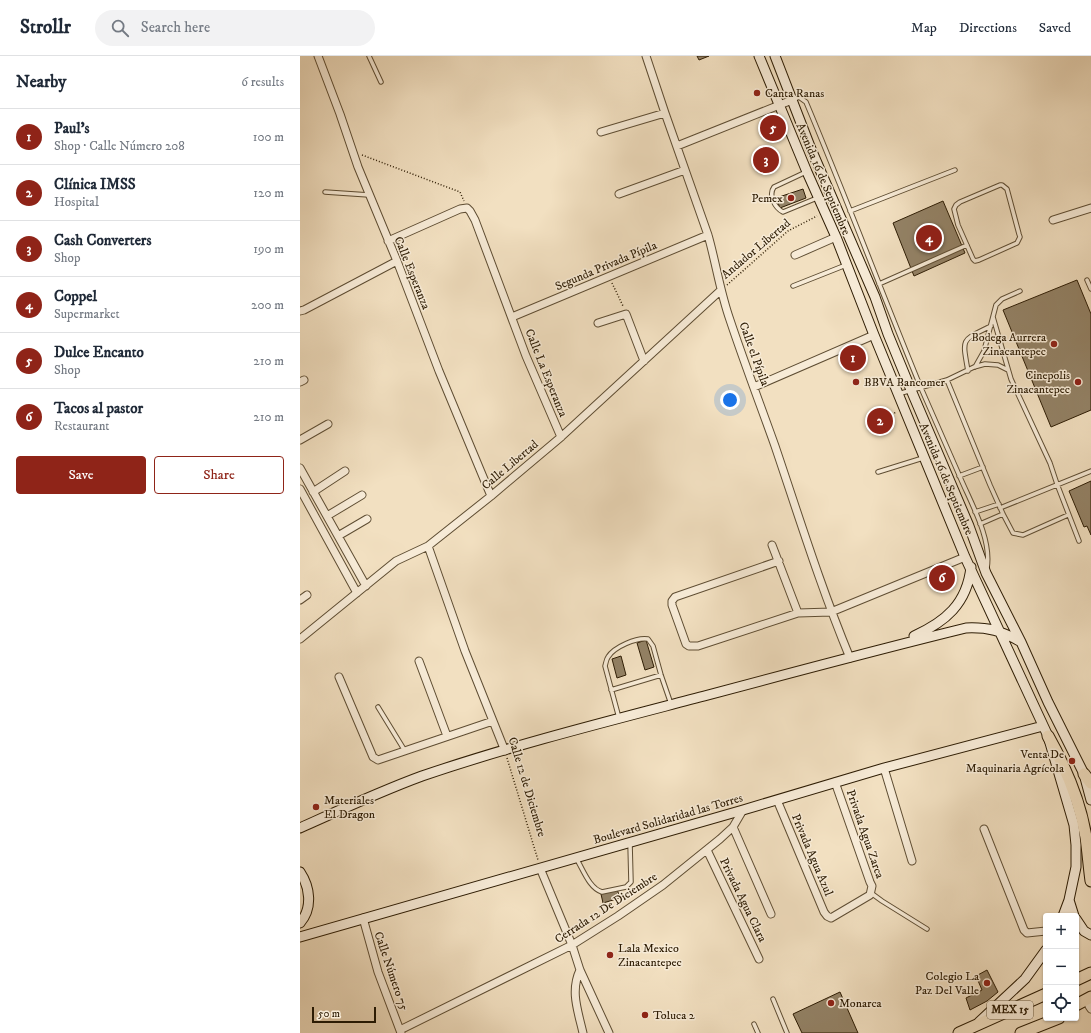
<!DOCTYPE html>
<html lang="en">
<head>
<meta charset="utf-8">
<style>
	body { margin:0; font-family:"IM FELL DW Pica",serif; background:#f2f2f3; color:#1f2937 }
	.controls { position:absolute; right:12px; bottom:12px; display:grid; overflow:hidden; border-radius:4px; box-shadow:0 1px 3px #0004 }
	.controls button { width:36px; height:36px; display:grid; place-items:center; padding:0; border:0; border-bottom:1px solid #e0e1e3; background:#fff; color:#1f2937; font:20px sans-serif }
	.scale { position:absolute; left:12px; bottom:10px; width:64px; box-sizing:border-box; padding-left:4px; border:2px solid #2d1c04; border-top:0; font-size:11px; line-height:14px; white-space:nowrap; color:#2d1c04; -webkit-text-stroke:3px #f7ebd7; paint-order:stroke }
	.you { position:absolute; left:430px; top:344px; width:14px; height:14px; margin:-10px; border:3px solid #fff; border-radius:50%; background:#1a73e8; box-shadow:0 0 0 6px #1a73e833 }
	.badge { display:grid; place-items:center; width:26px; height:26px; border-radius:50%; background:#8f2418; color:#fff; font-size:13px; font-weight:700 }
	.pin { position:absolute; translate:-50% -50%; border:2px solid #fff; box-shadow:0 1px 4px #0006 }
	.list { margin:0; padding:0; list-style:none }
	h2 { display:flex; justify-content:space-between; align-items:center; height:52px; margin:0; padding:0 16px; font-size:17px }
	h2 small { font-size:13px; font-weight:400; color:#747a83 }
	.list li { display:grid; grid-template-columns:26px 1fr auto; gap:12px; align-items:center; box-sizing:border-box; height:56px; padding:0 16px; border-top:1px solid #e0e1e3 }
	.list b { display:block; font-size:15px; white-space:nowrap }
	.list p { margin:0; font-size:13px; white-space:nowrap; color:#747a83 }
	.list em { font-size:13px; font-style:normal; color:#747a83 }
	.actions { display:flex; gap:8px; padding:12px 16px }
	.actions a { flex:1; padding:9px 0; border:1px solid #8f2418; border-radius:4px; text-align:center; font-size:14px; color:#8f2418 }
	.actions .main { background:#8f2418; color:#fff }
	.icon { flex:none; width:22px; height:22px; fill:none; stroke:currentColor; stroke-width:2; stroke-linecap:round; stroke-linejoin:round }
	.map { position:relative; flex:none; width:791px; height:977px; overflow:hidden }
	header { display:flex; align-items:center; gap:24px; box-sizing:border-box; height:56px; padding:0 20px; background:#fff; border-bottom:1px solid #e0e1e3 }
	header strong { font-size:19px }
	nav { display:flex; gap:22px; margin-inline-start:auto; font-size:14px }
	.search { width:280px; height:36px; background:#f2f2f3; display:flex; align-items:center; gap:10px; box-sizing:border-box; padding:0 14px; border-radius:22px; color:#747a83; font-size:15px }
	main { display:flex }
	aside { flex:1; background:#fff }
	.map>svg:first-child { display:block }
	.building { fill:#938266; stroke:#2d1c04 }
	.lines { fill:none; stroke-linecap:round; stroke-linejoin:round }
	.lane-casing { stroke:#5e4d33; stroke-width:5.5 }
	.street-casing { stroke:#5e4d33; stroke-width:9 }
	.secondary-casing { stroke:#2d1c04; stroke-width:11 }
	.primary-casing { stroke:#2d1c04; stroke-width:13 }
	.path { stroke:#2d1c04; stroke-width:1.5; stroke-dasharray:1 2; stroke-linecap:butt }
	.lane { stroke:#f7ebd7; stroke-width:3.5 }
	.street { stroke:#f7ebd7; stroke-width:7 }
	.secondary { stroke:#f7ebd7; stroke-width:9 }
	.primary { stroke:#f2e0c1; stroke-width:11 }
	.poi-dot { fill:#8f2418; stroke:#f7ebd7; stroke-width:1.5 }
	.labels { text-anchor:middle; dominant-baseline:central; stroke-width:3; stroke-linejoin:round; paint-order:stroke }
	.shield { fill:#f7ebd7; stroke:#6a5a43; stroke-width:1 }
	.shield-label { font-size:11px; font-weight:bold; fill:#2d1c04 }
	.poi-label { font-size:12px; fill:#2d1c04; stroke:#f7ebd7; text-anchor:start }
	.street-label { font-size:12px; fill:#2d1c04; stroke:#f7ebd7 }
</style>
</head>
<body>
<header>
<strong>Strollr</strong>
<div class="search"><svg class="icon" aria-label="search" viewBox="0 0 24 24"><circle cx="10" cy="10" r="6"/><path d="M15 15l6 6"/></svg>Search here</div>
<nav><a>Map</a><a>Directions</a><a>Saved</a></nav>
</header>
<main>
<aside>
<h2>Nearby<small>6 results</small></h2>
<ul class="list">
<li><span class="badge">1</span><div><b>Paul's</b><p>Shop · Calle Número 208</p></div><em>100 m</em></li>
<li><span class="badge">2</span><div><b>Clínica IMSS</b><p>Hospital</p></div><em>120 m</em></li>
<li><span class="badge">3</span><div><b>Cash Converters</b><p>Shop</p></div><em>190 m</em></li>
<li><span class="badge">4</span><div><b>Coppel</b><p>Supermarket</p></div><em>200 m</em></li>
<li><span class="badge">5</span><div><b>Dulce Encanto</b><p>Shop</p></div><em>210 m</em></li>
<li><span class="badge">6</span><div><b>Tacos al pastor</b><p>Restaurant</p></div><em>210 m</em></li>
</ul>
<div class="actions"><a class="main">Save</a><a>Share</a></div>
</aside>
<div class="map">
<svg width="791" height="977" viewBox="0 0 791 977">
	<rect width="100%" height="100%" fill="#f2e0c1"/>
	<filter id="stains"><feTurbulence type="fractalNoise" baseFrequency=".005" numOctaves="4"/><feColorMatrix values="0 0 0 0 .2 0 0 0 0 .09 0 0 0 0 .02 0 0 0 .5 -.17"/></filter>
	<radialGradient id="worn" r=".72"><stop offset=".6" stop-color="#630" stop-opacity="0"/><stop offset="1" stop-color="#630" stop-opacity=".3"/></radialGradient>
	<!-- building -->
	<path class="building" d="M397,0H409L399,4Z
		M503,133L506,142L480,152L476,142Z
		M643,145L665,197L614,220L593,167Z
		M777,224L791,258V354L751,371L703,254Z
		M791,425V479L787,470L784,471L769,435Z
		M346,584L354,611L345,614L337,587Z
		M321,600L326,619L317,622L312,603Z
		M317,833L320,842L303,847L301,838Z
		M687,914L698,936L687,945L670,954L666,942L682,934L676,920Z
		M540,936L558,977H502L493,958Z"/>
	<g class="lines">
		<defs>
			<path id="lane" d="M69,0L81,26
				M493,44L499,41L506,46C546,141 582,237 621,332C634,362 647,391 660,421C671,447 692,483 687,512
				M506,116L474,131C468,139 475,152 483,156L517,142
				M700,129H702L707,133L719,178L720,181L717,187L679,204L675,205L673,203L658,169L654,153L656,149L660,146Z
				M25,136L69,139
				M550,155L655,114
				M787,224L791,233
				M579,228L667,189
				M493,230L546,209
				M693,261L711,323L750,407L757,428L779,485
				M675,311L684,295L696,249L702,243L720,235
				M668,315C662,281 661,285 691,270
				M647,324L690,429L703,458L713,477L723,479L768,459
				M598,338L647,324L674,311L685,308L698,309L708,314
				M578,416L623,402
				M659,420L683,411
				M700,452L791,415
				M675,456L699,448
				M680,468L703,458
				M311,634L361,619
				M78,651L105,695
				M319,662L305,610C306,607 306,604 308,601C314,591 337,581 348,583L353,590L361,619L371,648
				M276,802C283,813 289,832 302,836L326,831L331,826L330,787
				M571,837L582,845L627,873
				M473,943L487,977
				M454,968L458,977"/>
			<path id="street" d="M18,0L40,58L58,111L97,205L139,315L191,440
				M346,0L365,57L408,179C416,207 420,236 430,264C444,306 460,348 475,390C499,461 521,532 550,602
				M301,76L365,57
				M377,90L492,44
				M319,138L385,114
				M753,164L791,152
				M88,185L160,153L167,152L170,155L175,164L226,300L261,381
				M495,199L536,181
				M0,255L4,254L97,205
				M212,261L408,179
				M298,267L326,258L344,305
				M0,326L4,324
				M454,331L574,279
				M0,384L28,368
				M0,412L66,530
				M0,433L57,537
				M13,436L45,415
				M27,460L62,439
				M38,480L67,463
				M472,489L498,557
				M128,490L165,595L205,695
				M479,505L375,541L372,545V549L386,588L389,590H398L498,557L531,556L665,501
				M0,544L7,539
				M0,583L96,505L128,490L191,440L261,381L421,234
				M119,605L147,680
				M39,621L73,701L78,704L193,665
				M584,712L612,805
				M477,744L524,856L527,860L531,862L570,839L572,830L570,826L535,726
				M433,771L471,858
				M684,773L724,874L727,877L746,875
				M407,794L459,903
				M240,812L272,889L280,914L309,977
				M63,862L78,916L101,977
				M280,914C270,935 278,955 283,977
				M789,950L791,953
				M100,974L272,889L318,860L363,829L420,783L433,771L443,754"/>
			<path id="secondary" d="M459,0L507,116L536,181L574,279L665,501L748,680L774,769L776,789V811L769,844L763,860
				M475,0L511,93L575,241L588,278L611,334L669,470L686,517L721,586L748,646L784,718L791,744
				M614,580C645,566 667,548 671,511
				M0,772C40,754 81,735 122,720C216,688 313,664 408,639C494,616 580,593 666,572C688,571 702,575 721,586
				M0,816C10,831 13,852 0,867
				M769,844L774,860
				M776,863L784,875L791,879
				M0,881L443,754L584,712L743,670
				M679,966L725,923L746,894"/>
			<path id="primary" d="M748,680C766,712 780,745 786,781C788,796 789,810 791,825
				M784,718L791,727
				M776,924L791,917
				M776,949L791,941
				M659,977L746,938
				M721,977L759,962"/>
		</defs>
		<!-- lane casing -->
		<use href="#lane" class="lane-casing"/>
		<!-- street casing -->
		<use href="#street" class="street-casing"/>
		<!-- secondary casing -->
		<use href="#secondary" class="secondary-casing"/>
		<!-- primary casing -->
		<use href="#primary" class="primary-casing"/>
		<!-- path -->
		<path class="path" d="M62,99L160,136L164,145
			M312,227L323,250
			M427,229L488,175L517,160
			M583,361L597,356
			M207,702L238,804"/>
		<!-- lane -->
		<use href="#lane" class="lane"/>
		<!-- street -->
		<use href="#street" class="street"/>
		<!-- secondary -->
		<use href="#secondary" class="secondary"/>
		<!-- primary -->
		<use href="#primary" class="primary"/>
	</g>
	<!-- markers -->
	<g class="poi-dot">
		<circle cx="457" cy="37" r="4"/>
		<circle cx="491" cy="142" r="4"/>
		<circle cx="754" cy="288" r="4"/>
		<circle cx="556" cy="326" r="4"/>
		<circle cx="778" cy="326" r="4"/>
		<circle cx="772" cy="705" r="4"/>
		<circle cx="16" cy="751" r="4"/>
		<circle cx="310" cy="899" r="4"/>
		<circle cx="687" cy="927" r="4"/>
		<circle cx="531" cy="947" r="4"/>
		<circle cx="345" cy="959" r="4"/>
	</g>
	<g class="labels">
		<!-- shield labels -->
		<rect class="shield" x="687" y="945" width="46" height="18" rx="3"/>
		<g class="shield-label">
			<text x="710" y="954">MEX 15</text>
		</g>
		<!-- poi labels -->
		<g class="poi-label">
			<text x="465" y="37">Canta Ranas</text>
			<text x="483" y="142" text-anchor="end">Pemex</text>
			<text x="746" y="281" text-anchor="end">Bodega Aurrera<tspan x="746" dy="14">Zinacantepec</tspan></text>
			<text x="770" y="319" text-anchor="end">Cinepolis<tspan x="770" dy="14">Zinacantepec</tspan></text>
			<text x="564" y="326">BBVA Bancomer</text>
			<text x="764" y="698" text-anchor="end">Venta De<tspan x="764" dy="14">Maquinaria Agrícola</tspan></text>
			<text x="24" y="744">Materiales<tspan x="24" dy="14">El Dragon</tspan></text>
			<text x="318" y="892">Lala Mexico<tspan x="318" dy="14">Zinacantepec</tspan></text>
			<text x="679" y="920" text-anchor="end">Colegio La<tspan x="679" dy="14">Paz Del Valle</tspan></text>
			<text x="539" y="947">Monarca</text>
			<text x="353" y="959">Toluca 2</text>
		</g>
		<!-- street labels -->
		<g class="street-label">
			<text transform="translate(523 123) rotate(67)">Avenida 16 de Septiembre</text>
			<text transform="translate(456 193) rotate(-40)">Andador Libertad</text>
			<text transform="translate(306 210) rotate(-23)">Segunda Privada Pípila</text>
			<text transform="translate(112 217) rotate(68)">Calle Esperanza</text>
			<text transform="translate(454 298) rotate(70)">Calle el Pípila</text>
			<text transform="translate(246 317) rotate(68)">Calle La Esperanza</text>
			<text transform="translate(210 409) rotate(-40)">Calle Libertad</text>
			<text transform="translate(646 423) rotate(67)">Avenida 16 de Septiembre</text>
			<text transform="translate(227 731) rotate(73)">Calle 12 de Diciembre</text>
			<text transform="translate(368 763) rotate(-16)">Boulevard Solidaridad las Torres</text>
			<text transform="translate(565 778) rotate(71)">Privada Agua Zarca</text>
			<text transform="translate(512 799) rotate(67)">Privada Agua Azul</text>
			<text transform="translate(443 844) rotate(64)">Privada Agua Clara</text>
			<text transform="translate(306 852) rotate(-33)">Cerrada 12 De Diciembre</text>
			<text transform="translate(91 915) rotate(71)">Calle Número 75</text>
		</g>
	</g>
	<rect width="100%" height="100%" filter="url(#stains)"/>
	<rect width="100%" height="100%" fill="url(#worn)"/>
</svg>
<div class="controls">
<button>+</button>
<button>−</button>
<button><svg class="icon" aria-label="locate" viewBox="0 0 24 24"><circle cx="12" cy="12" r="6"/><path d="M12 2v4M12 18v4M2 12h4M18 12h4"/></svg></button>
</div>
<div class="scale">50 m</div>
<div class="you"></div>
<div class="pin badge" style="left:553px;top:302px">1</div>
<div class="pin badge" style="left:580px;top:365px">2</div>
<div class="pin badge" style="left:466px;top:104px">3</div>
<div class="pin badge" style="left:629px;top:182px">4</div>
<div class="pin badge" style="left:473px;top:72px">5</div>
<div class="pin badge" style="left:642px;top:522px">6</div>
</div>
</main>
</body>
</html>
